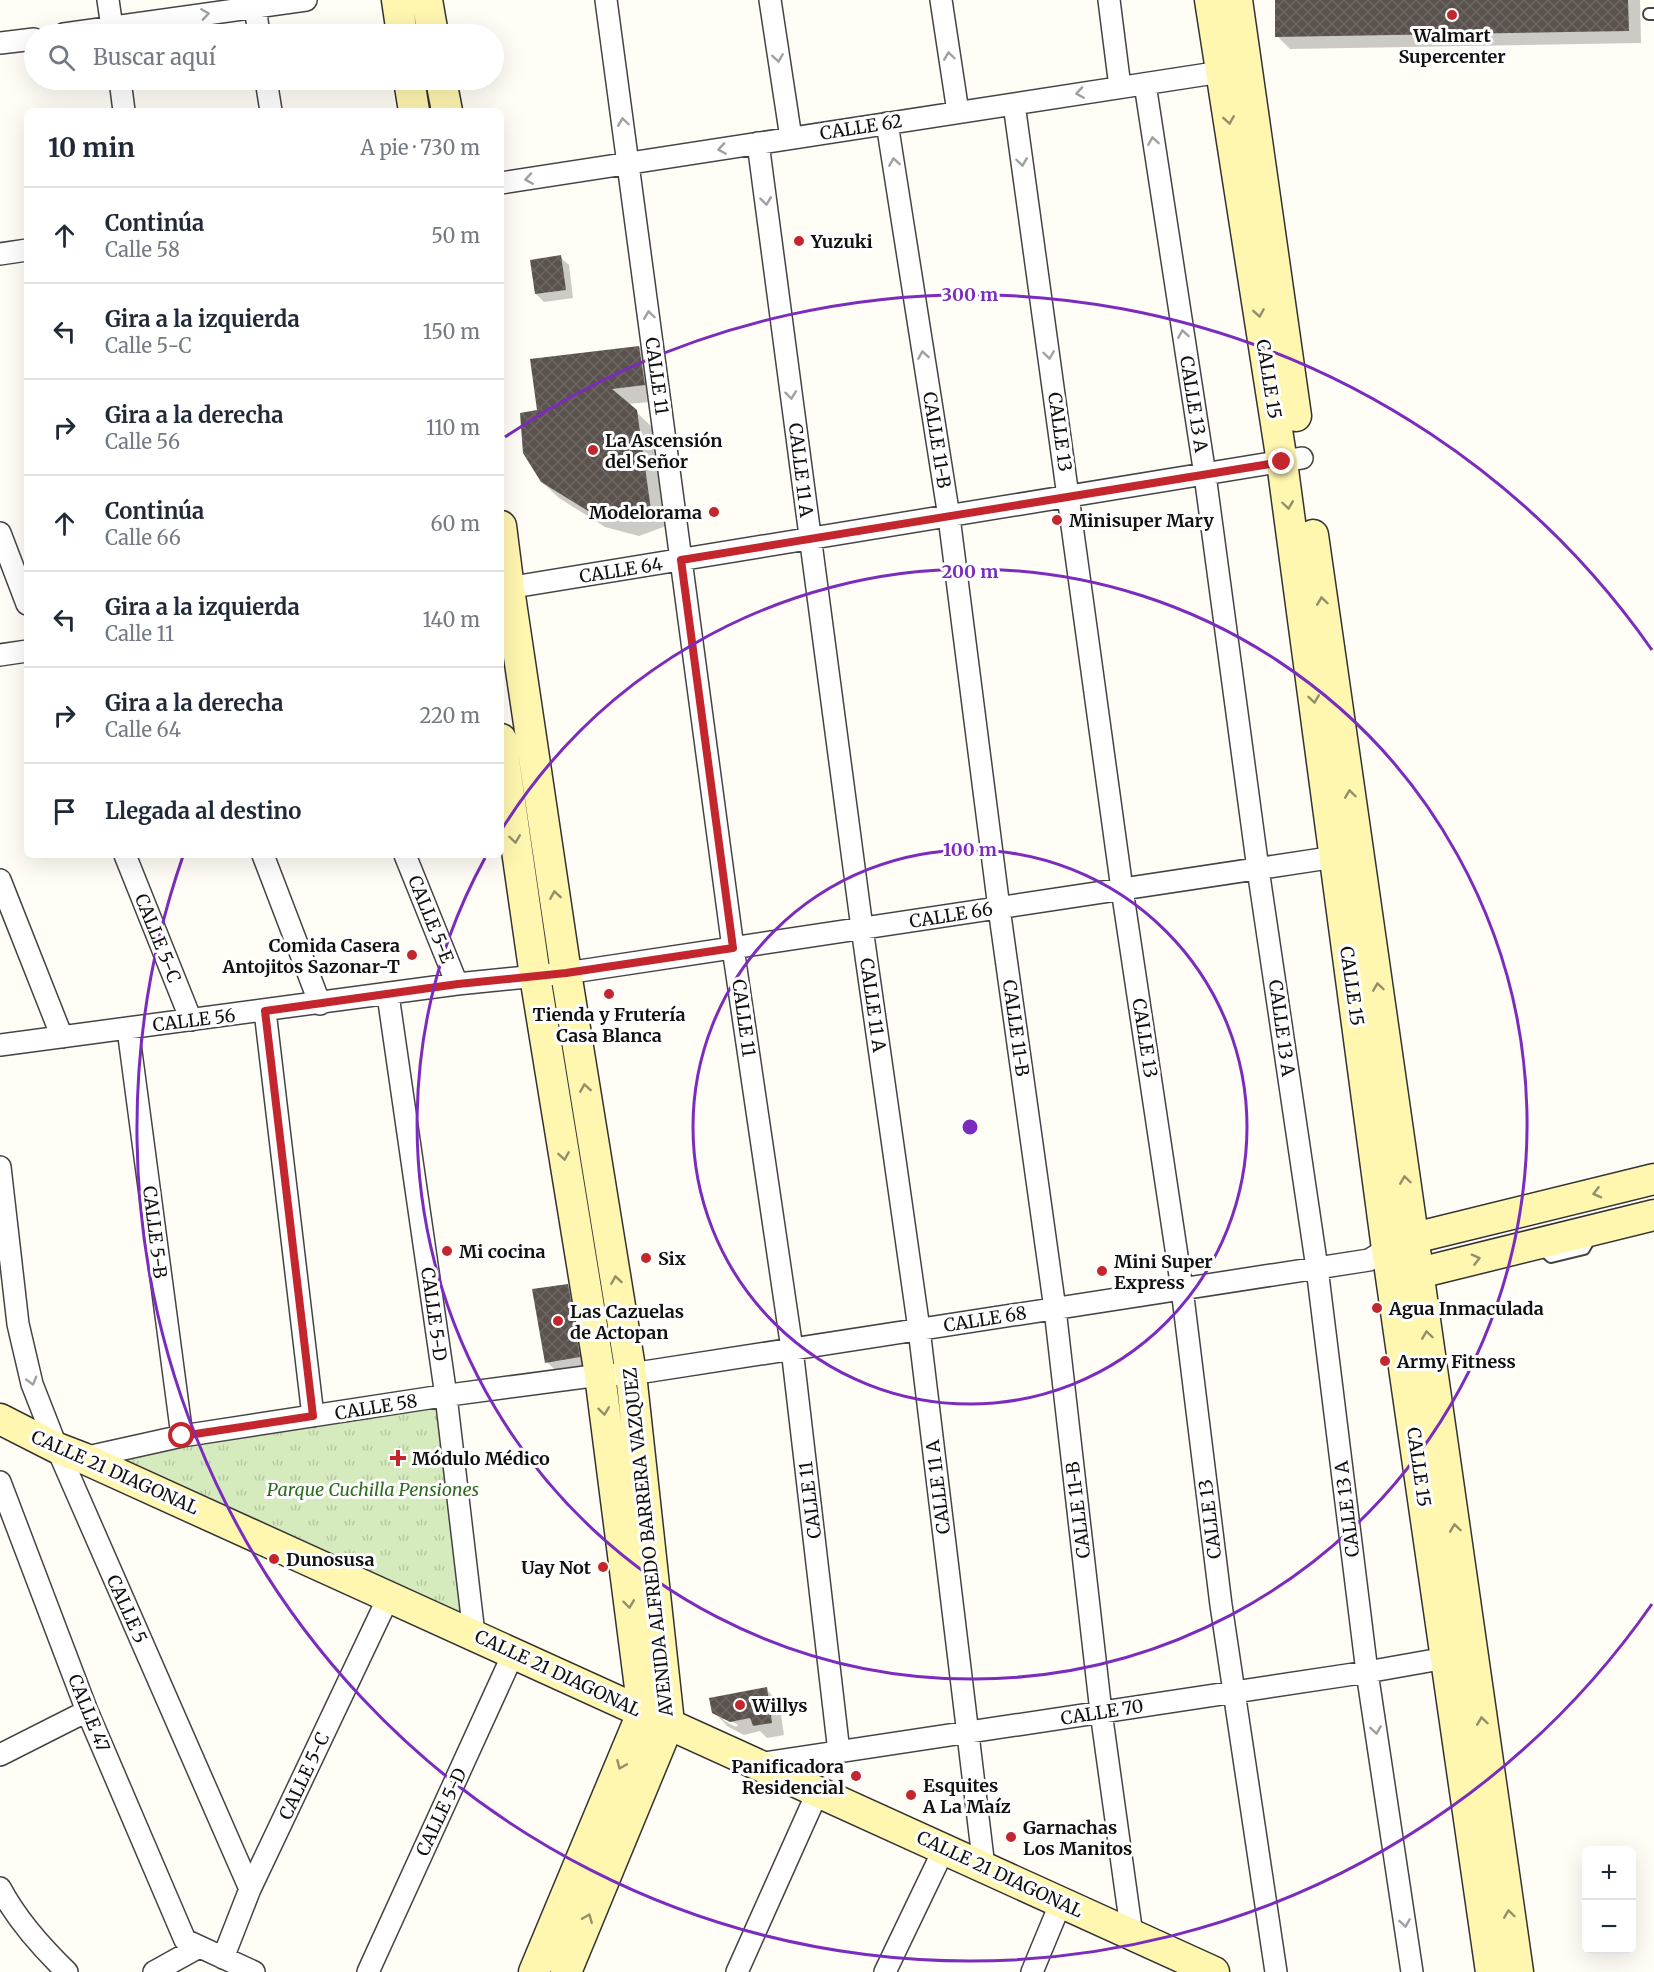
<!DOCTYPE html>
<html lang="es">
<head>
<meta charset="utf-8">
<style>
	body { margin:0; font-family:Merriweather,serif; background:#f2f2f3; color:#1f2937 }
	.controls { position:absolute; right:18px; bottom:18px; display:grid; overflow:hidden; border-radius:9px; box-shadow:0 6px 24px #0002 }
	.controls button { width:54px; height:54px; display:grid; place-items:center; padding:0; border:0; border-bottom:2px solid #e0e1e3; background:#fff; color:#1f2937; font:30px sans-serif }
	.stop { position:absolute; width:18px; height:18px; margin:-14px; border:4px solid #c4262e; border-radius:50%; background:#fff }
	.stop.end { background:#c4262e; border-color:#fff; box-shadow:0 2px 6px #0008 }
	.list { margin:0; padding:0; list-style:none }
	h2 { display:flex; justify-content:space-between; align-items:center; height:78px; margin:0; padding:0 24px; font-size:26px }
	h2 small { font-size:20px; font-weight:400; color:#747a83 }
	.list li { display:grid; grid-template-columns:39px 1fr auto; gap:18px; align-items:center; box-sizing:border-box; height:96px; padding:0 24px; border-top:2px solid #e0e1e3 }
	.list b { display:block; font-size:22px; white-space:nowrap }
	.list p { margin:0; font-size:20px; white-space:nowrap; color:#747a83 }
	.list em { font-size:20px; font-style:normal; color:#747a83 }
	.icon { flex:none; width:33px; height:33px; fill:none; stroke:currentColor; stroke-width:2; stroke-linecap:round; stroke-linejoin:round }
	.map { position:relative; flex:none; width:1654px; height:1972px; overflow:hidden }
	.search { position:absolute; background:#fff; box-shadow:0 6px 24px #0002; left:24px; top:24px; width:480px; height:66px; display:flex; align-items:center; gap:15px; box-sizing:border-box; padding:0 21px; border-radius:33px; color:#747a83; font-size:22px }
	.panel { position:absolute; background:#fff; box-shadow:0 6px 24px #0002; left:24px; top:108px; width:480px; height:750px; border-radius:9px }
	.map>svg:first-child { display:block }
	.grass { fill:url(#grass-tufts) }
	.shadow { fill:#0003; fill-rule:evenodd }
	.building { fill:url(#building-cross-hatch) }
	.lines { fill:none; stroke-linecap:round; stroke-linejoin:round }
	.lane-casing { stroke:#444; stroke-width:14 }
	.street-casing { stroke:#444; stroke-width:24 }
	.secondary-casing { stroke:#333; stroke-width:33 }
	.lane { stroke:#fff; stroke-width:10 }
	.street { stroke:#fff; stroke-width:21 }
	.secondary { stroke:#fff6b0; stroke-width:30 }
	.oneway { stroke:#a0a0a0 }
	.oneway2 { stroke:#948f68 }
	.route { stroke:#c4262e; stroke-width:8 }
	.ring { fill:none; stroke:#7b2cbf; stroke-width:3 }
	.poi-dot { fill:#c4262e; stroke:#fff; stroke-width:2 }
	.labels { text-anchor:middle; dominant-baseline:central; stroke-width:6; stroke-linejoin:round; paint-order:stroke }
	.poi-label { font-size:18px; font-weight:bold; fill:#111; stroke:#fff; text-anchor:start }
	.street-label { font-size:18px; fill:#111; stroke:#fff }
	.park-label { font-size:18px; font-style:italic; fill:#2f6b1f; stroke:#fff }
	.centre { fill:#7b2cbf; stroke:#fff; stroke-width:3 }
	.ring-label { font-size:18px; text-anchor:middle; font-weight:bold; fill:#7b2cbf; stroke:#fff; stroke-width:6; stroke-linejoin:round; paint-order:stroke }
</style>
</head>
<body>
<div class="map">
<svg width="1654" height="1972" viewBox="0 0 1654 1972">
	<defs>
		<pattern id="grass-tufts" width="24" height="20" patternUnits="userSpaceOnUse" patternTransform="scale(1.5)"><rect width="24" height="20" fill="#d5ebbd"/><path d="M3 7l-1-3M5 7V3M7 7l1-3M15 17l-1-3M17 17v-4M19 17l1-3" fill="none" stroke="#b6c8a1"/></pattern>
		<pattern id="building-cross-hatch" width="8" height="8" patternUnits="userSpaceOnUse" patternTransform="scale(1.5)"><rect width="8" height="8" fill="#5a524d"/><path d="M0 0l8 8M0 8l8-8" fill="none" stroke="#6d6662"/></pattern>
	</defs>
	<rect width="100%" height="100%" fill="#fffdf5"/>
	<!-- grass -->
	<path class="grass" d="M442,1396L466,1618L98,1459Z"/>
	<!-- shadow -->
	<path class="shadow" d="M1276,0H1640L1641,43L1290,49L1277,36Z
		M560,257L569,265L573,298L544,302L536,294Z
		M639,347L655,363L660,401L628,404L653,428L666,526L639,536L605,527L559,498L542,482L538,412Z
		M567,1285L580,1298L592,1369L560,1375L547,1362Z
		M766,1689L779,1702L784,1735L767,1738L760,1731L744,1735L727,1726L714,1712ZM723,1717L738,1725L736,1727L723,1720Z"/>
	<!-- building -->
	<path class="building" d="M1275,0H1628L1629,31L1275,37Z
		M561,255L566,290L535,294L530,260Z
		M639,346L645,385L612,389L637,410L651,510L622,520L588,511L541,482L523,453L520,413L537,410L530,359Z
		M568,1284L580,1357L545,1363L532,1289Z
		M767,1687L772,1723L753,1726L750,1718L730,1722L712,1713L709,1698Z"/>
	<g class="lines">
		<defs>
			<path id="lane" d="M1649,14H1654
				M1541,1248L1551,1257L1584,1249L1592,1235"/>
			<path id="street" d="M108,0L113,34
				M254,0L259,34
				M606,0L733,948L792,1349L839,1752
				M770,0L791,138
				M941,0L958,112
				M1109,0L1120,87
				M64,34L306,0
				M0,43L34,39
				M120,80L124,111
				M266,80L271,111
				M1145,84L1205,475L1258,869L1317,1268L1367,1672L1412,1972
				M1014,104L1122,889L1182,1289L1221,1605L1276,1972
				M887,123L949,517L999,908L1055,1309L1101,1712L1132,1935
				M758,143L862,928L919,1329L984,1867
				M501,183L1221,72
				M0,254L27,250
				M0,533L27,604
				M501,589L1302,458
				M0,655L27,651
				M125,855L191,1020
				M263,855L320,1004
				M405,855L457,984
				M0,880L62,1037
				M388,995L446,1396L474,1634
				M265,1011L313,1416
				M128,1029L182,1436
				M0,1045L457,984L566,973L1335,857
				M0,1167L18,1324L32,1384L57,1448L250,1889
				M83,1458L182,1436L442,1396L600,1375L631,1374L1369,1260L1387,1249
				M0,1482L87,1711L185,1940L254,1972
				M0,1755L87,1711
				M758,1764L1367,1672L1446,1658
				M0,1888C17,1920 41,1947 67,1972
				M223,1958L250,1889L389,1596
				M154,1972L199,1947
				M368,1972L514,1652
				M737,1972L818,1791
				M885,1972L944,1849
				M1032,1972L1061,1902"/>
			<path id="secondary" d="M397,0L402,34
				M427,0L433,34
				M1210,0L1282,462L1387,1249L1491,1972
				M1237,0L1296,416
				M409,80L414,111
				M441,80L447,111
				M501,526L509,589L566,973L631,1374L669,1723L566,1972
				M1313,535L1518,1972
				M501,739L535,976L600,1375L643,1711L534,1972
				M1396,1245L1414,1238L1654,1179
				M1400,1271L1419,1273L1654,1215
				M0,1419L57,1448L83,1458L1214,1972"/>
		</defs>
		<!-- lane casing -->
		<use href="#lane" class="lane-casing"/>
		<!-- street casing -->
		<use href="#street" class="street-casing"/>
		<!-- secondary casing -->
		<use href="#secondary" class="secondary-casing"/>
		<!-- lane -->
		<use href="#lane" class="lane"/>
		<!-- street -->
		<use href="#street" class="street"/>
		<!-- secondary -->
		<use href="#secondary" class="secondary"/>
	</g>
	<!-- one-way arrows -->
	<defs><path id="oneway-chevron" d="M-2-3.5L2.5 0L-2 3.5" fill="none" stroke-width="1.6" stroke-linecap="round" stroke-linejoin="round" transform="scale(1.5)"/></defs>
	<g class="oneway">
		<use href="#oneway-chevron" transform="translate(205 14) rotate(-8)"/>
		<use href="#oneway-chevron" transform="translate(949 56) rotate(-98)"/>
		<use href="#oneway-chevron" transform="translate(778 58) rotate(81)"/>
		<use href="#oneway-chevron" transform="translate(1080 93) rotate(171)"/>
		<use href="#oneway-chevron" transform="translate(623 122) rotate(-98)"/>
		<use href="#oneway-chevron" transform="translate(1153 141) rotate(-99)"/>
		<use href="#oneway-chevron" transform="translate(722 149) rotate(171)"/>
		<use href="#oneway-chevron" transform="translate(894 162) rotate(-99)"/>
		<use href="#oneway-chevron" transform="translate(1022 162) rotate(82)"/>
		<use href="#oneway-chevron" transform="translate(529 179) rotate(171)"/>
		<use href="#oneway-chevron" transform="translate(766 201) rotate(83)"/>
		<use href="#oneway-chevron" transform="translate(649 315) rotate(-98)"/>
		<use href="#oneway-chevron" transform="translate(1183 334) rotate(-99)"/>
		<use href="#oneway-chevron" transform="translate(923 355) rotate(-99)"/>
		<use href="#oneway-chevron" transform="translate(1049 355) rotate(82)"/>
		<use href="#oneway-chevron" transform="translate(791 395) rotate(83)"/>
		<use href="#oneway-chevron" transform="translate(32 1381) rotate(74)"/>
		<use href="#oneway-chevron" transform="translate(1376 1730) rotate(81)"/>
		<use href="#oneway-chevron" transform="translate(1405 1923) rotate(81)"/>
	</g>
	<g class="oneway2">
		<use href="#oneway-chevron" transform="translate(1229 120) rotate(81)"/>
		<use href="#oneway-chevron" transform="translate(1259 313) rotate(81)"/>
		<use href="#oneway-chevron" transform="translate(1288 505) rotate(82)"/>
		<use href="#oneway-chevron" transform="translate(1322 601) rotate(-98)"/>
		<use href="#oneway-chevron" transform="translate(1314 699) rotate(82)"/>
		<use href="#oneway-chevron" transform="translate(1350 794) rotate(-98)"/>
		<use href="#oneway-chevron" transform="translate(515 839) rotate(82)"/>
		<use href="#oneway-chevron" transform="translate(555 895) rotate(-99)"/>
		<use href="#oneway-chevron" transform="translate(1378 987) rotate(-98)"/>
		<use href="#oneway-chevron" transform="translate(585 1088) rotate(-99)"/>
		<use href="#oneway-chevron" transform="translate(564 1156) rotate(81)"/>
		<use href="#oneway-chevron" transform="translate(1405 1180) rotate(-98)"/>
		<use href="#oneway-chevron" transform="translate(1597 1193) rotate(166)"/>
		<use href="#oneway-chevron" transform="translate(1476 1259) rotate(-14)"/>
		<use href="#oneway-chevron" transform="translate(616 1280) rotate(-99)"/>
		<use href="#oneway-chevron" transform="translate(1427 1335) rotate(-98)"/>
		<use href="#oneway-chevron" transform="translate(604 1411) rotate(83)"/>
		<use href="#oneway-chevron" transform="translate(1455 1528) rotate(-98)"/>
		<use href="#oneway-chevron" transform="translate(629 1604) rotate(83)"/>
		<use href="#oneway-chevron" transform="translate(1482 1721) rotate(-98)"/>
		<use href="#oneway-chevron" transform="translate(621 1765) rotate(113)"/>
		<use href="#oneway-chevron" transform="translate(1509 1914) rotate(-98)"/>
		<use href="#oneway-chevron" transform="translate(588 1918) rotate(-68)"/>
	</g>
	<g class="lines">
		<!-- route -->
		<path class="route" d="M182,1436L313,1416L265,1011L458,984L566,973L733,948L681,560L1282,462"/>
	</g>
	<!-- distance rings -->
	<g class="ring">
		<circle cx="970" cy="1127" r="277"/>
		<path d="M502 829A555 555 0 1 1 485 858"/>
		<path d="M1652 1604A832 832 0 0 1 183 856M505 437A832 832 0 0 1 1652 650"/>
	</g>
	<!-- markers -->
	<g class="poi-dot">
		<circle cx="1452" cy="15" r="6"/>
		<circle cx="799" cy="241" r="6"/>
		<circle cx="593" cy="450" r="6"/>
		<circle cx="714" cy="512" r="6"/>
		<circle cx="1057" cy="520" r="6"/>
		<circle cx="412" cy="955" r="6"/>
		<circle cx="609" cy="994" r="6"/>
		<circle cx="447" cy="1251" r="6"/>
		<circle cx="646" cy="1258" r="6"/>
		<circle cx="1102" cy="1271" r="6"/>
		<circle cx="1377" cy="1308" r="6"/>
		<circle cx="558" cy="1321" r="6"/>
		<circle cx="1385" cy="1361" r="6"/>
		<path d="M395 1449h6v6h6v6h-6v6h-6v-6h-6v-6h6z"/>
		<circle cx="274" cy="1559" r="6"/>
		<circle cx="603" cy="1567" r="6"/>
		<circle cx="740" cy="1705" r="6"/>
		<circle cx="856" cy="1776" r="6"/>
		<circle cx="911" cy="1795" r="6"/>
		<circle cx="1011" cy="1837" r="6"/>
	</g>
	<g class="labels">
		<!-- poi labels -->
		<g class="poi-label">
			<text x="1452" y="35" text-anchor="middle">Walmart<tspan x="1452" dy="21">Supercenter</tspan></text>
			<text x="811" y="241">Yuzuki</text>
			<text x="605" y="440">La Ascensión<tspan x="605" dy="21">del Señor</tspan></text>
			<text x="702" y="512" text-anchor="end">Modelorama</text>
			<text x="1069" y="520">Minisuper Mary</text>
			<text x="400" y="945" text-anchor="end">Comida Casera<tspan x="400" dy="21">Antojitos Sazonar-T</tspan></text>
			<text x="609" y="1014" text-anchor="middle">Tienda y Frutería<tspan x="609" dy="21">Casa Blanca</tspan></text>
			<text x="459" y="1251">Mi cocina</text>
			<text x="658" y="1258">Six</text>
			<text x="1114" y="1261">Mini Super<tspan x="1114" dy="21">Express</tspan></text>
			<text x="1389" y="1308">Agua Inmaculada</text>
			<text x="570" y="1311">Las Cazuelas<tspan x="570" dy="21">de Actopan</tspan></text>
			<text x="1397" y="1361">Army Fitness</text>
			<text x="412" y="1458">Módulo Médico</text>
			<text x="286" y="1559">Dunosusa</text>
			<text x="591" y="1567" text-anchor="end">Uay Not</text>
			<text x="752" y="1705">Willys</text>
			<text x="844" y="1766" text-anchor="end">Panificadora<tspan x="844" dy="21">Residencial</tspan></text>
			<text x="923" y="1785">Esquites<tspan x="923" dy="21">A La Maíz</tspan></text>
			<text x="1023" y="1827">Garnachas<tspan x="1023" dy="21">Los Manitos</tspan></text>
		</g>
		<!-- street labels -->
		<g class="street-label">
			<text transform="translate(861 127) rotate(-9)">CALLE 62</text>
			<text transform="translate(657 376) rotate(82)">CALLE 11</text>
			<text transform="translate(1269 379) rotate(81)">CALLE 15</text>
			<text transform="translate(1194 404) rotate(81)">CALLE 13 A</text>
			<text transform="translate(1060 432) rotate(82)">CALLE 13</text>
			<text transform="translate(937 440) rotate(81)">CALLE 11-B</text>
			<text transform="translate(801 470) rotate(83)">CALLE 11 A</text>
			<text transform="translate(621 570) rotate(-9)">CALLE 64</text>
			<text transform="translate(951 915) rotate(-9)">CALLE 66</text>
			<text transform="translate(431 919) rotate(68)">CALLE 5-E</text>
			<text transform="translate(158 938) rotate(68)">CALLE 5-C</text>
			<text transform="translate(1352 986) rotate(82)">CALLE 15</text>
			<text transform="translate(873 1005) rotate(82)">CALLE 11 A</text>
			<text transform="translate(744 1018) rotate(82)">CALLE 11</text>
			<text transform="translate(194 1020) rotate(-7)">CALLE 56</text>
			<text transform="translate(1016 1028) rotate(82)">CALLE 11-B</text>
			<text transform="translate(1282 1028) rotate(82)">CALLE 13 A</text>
			<text transform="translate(1145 1038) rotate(81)">CALLE 13</text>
			<text transform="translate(155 1232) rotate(83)">CALLE 5-B</text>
			<text transform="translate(434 1314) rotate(82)">CALLE 5-D</text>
			<text transform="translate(985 1319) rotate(-9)">CALLE 68</text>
			<text transform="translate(376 1407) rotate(-9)">CALLE 58</text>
			<text transform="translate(1419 1467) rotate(82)">CALLE 15</text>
			<text transform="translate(115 1472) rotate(24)">CALLE 21 DIAGONAL</text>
			<text transform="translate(938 1487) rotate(-97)">CALLE 11 A</text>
			<text transform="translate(810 1500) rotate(-97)">CALLE 11</text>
			<text transform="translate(1347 1509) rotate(-97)">CALLE 13 A</text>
			<text transform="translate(1078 1510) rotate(-97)">CALLE 11-B</text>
			<text transform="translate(1210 1519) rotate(-97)">CALLE 13</text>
			<text transform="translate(648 1542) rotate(-96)">AVENIDA ALFREDO BARRERA VAZQUEZ</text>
			<text transform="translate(127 1609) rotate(66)">CALLE 5</text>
			<text transform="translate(558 1673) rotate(25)">CALLE 21 DIAGONAL</text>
			<text transform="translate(1102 1712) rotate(-9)">CALLE 70</text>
			<text transform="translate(89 1713) rotate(68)">CALLE 47</text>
			<text transform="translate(304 1776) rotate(-65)">CALLE 5-C</text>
			<text transform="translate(441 1812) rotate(-65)">CALLE 5-D</text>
			<text transform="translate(1000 1874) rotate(25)">CALLE 21 DIAGONAL</text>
		</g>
		<!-- park labels -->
		<g class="park-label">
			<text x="373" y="1489">Parque Cuchilla Pensiones</text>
		</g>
	</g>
	<circle cx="970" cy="1127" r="9" class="centre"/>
	<g class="ring-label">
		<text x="970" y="301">300 m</text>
		<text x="970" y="578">200 m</text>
		<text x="970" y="856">100 m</text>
	</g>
</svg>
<div class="controls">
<button>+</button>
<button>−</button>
</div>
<div class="stop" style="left:182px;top:1436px"></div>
<div class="stop end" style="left:1282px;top:462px"></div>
<div class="search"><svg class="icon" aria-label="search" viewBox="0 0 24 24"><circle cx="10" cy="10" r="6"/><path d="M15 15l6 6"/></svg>Buscar aquí</div>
<section class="panel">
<h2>10 min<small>A pie · 730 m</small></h2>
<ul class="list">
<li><svg class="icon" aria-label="ahead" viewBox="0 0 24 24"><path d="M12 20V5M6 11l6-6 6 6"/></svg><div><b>Continúa</b><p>Calle 58</p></div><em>50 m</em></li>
<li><svg class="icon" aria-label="left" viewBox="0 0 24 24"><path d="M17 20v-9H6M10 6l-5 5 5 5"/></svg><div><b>Gira a la izquierda</b><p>Calle 5-C</p></div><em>150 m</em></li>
<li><svg class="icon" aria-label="right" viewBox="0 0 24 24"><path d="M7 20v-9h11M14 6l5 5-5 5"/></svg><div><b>Gira a la derecha</b><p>Calle 56</p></div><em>110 m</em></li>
<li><svg class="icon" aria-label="ahead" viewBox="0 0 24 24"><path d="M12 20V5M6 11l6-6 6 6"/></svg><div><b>Continúa</b><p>Calle 66</p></div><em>60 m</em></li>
<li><svg class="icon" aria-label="left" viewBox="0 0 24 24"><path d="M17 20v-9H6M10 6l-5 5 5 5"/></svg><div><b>Gira a la izquierda</b><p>Calle 11</p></div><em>140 m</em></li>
<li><svg class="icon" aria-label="right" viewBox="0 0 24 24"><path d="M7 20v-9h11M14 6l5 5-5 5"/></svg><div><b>Gira a la derecha</b><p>Calle 64</p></div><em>220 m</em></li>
<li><svg class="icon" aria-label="arrive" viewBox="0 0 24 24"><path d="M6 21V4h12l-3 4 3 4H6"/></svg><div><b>Llegada al destino</b></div></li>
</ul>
</section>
</div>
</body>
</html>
